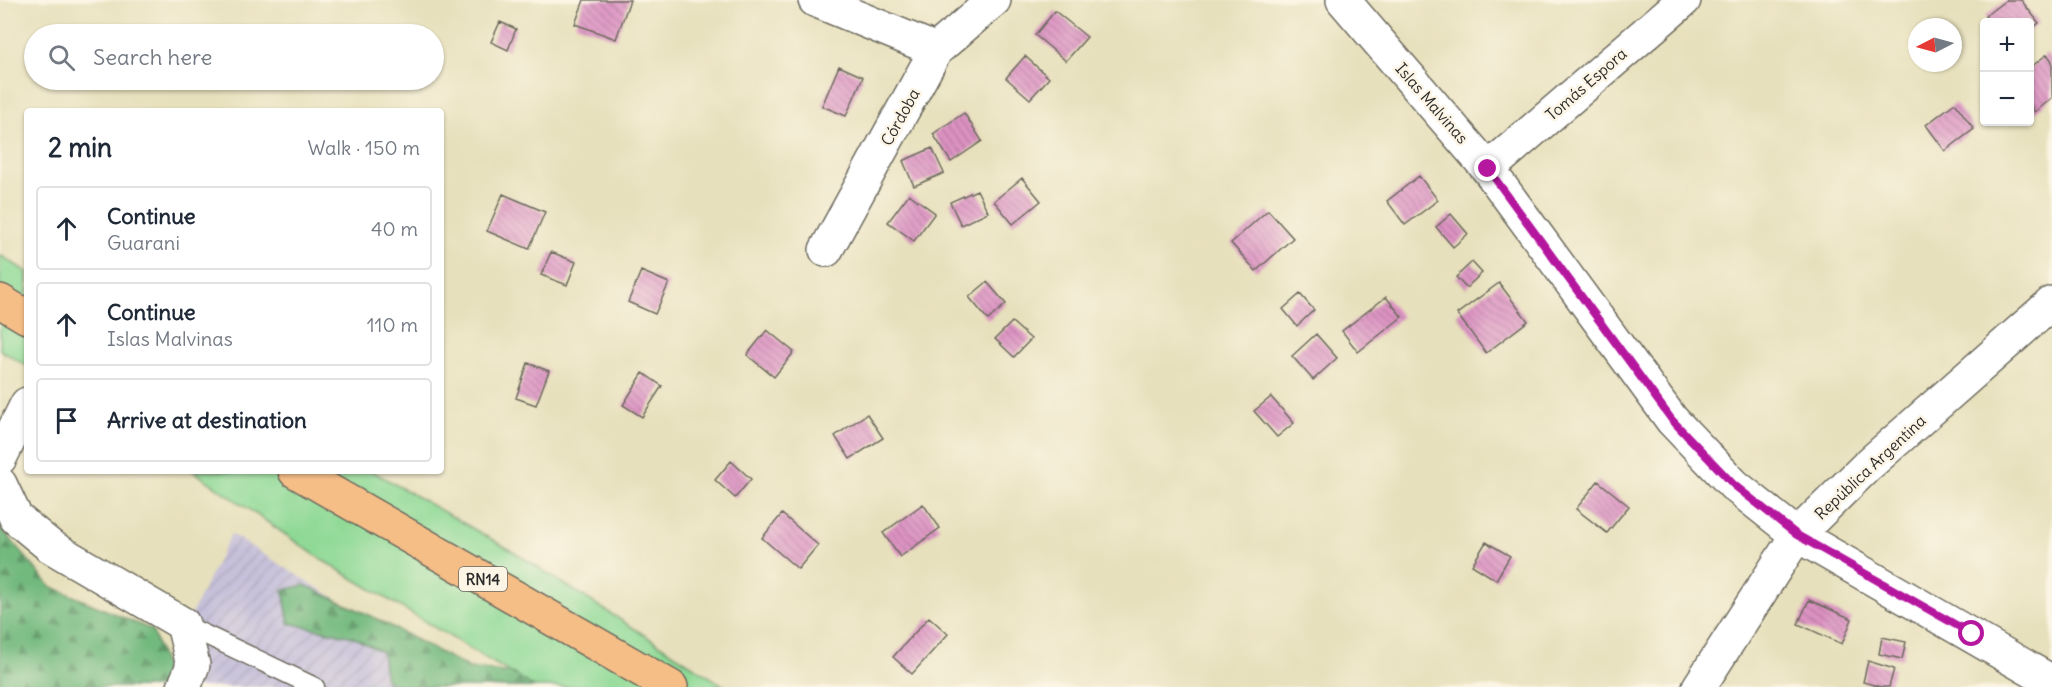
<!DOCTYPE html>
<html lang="en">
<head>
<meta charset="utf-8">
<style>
	body { margin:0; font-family:Delius,sans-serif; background:#f6f6f7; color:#1f2937 }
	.controls { position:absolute; right:18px; top:18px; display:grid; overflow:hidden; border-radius:6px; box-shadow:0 2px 4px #0004 }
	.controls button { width:54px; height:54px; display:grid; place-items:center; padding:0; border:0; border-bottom:2px solid #e0e1e3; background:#fff; color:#1f2937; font:30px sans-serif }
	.compass { position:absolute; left:1908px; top:18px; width:54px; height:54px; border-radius:50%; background:#fff; box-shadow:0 2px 4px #0004; rotate:264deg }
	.stop { position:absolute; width:18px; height:18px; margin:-14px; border:4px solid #b5179e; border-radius:50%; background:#fff }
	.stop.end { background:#b5179e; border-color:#fff; box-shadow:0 2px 6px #0008 }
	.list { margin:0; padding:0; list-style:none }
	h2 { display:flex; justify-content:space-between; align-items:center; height:78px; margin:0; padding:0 24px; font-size:26px }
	h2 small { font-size:20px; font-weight:400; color:#747a83 }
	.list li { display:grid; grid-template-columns:39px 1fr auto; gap:18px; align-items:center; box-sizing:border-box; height:84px; margin:0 12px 12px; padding:0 12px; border:2px solid #e0e1e3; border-radius:6px }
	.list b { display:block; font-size:22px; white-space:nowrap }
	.list p { margin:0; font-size:20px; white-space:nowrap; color:#747a83 }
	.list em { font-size:20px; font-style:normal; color:#747a83 }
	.icon { flex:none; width:33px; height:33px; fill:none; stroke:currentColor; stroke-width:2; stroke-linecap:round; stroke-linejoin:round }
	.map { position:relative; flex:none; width:2052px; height:687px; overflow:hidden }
	.search { position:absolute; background:#fff; box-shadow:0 2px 4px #0004; left:24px; top:24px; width:420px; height:66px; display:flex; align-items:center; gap:15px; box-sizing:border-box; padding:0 21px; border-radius:33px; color:#747a83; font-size:22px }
	.panel { position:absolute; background:#fff; box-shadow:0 2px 4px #0004; left:24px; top:108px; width:420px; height:366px; border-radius:6px }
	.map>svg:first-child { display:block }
	.industrial { fill:url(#industrial-furrows) }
	.grass { fill:#8ed995; stroke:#5c8260; stroke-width:1.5 }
	.forest { fill:url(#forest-firs); stroke:#4e7254; stroke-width:1.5 }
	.building { fill:url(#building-back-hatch) }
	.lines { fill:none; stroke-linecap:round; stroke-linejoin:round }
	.lane-casing { stroke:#6d6a5e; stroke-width:21 }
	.street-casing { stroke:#6d6a5e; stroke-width:36 }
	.highway-casing { stroke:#6d6a5e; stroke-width:36 }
	.lane { stroke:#fff; stroke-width:18 }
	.street { stroke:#fff; stroke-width:33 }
	.highway { stroke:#f6be87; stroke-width:33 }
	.route { stroke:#b5179e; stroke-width:8 }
	.labels { text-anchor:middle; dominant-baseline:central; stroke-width:5; stroke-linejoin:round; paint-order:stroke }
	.shield { fill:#fcf5e5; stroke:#6a6863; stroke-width:1.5 }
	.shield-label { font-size:15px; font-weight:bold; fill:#2b2b2b }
	.street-label { font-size:16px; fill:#2b2b2b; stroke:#fcf5e5 }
</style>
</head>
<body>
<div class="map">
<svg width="2052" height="687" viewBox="0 0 2052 687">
	<defs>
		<pattern id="industrial-furrows" width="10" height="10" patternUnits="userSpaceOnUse" patternTransform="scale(1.5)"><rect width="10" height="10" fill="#c6c0da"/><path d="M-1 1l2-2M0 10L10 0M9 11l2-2" fill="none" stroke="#aaa5bb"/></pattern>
		<pattern id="forest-firs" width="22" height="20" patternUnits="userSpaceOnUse" patternTransform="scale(1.5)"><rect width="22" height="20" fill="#72b97e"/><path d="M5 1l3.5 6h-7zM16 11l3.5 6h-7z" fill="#5e9767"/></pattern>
		<pattern id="building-back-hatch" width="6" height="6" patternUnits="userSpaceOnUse" patternTransform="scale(1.5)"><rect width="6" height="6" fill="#dd93c3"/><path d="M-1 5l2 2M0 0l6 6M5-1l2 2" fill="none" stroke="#b3789f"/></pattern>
	</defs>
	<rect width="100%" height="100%" fill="#fcf5e5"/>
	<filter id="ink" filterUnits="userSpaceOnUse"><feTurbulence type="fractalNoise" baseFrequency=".0167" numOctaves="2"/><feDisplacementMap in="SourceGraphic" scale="12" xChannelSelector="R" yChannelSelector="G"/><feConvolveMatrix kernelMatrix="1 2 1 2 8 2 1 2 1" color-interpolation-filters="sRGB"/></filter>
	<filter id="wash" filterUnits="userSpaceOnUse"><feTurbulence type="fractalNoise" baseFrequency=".008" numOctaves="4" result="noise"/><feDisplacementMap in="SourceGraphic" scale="24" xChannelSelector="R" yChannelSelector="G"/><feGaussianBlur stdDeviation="1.35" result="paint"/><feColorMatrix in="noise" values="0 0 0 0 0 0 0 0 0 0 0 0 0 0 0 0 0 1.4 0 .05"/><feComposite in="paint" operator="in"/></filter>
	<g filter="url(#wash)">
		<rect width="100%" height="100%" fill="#e7e0bc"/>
		<!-- industrial -->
		<path class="industrial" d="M231,534L479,687H155Z"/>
		<!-- grass -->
		<path class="grass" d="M0,255L27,272V366L0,350Z
			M193,471H372L514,552L726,687H534L324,561Z"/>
		<!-- forest -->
		<path class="forest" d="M0,527L50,586L152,630L168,674L160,687H0Z
			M305,585L375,618L469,668L512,673L534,687H411L386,682L382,652L353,637L289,623L283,590Z"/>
		<g id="blocks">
			<!-- building -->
			<path class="building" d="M584,0H630L616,39L575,24Z
				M2006,0H2021L2039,23L2030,31V22H1990L1985,16Z
				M1055,11L1087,37L1066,61L1035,35Z
				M500,22L516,29L508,50L491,42Z
				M2047,54L2052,61V98L2035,112L2030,105V68Z
				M1025,56L1049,78L1030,99L1006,78Z
				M839,66L863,77L846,116L822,106Z
				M1955,103L1974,129L1945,151L1926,125Z
				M964,113L982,141L951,162L933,134Z
				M932,148L944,173L914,186L903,161Z
				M1419,176L1438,200L1405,225L1387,201Z
				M1022,178L1041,201L1013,224L994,201Z
				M977,190L988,212L961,225L950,202Z
				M503,194L545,212L529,249L487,231Z
				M909,194L935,213L914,241L888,222Z
				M1268,210L1293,238L1256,271L1231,243Z
				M1451,214L1468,234L1453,247L1436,227Z
				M551,252L576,262L567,285L541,275Z
				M1472,262L1482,273L1466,288L1456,277Z
				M641,271L669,283L655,314L628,302Z
				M987,282L1006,304L988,320L969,297Z
				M1499,283L1528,321L1486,353L1457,314Z
				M1300,294L1314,310L1297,326L1283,309Z
				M1386,297L1402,317L1358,352L1342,331Z
				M1012,322L1031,339L1014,357L995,339Z
				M767,330L794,352L774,377L747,355Z
				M1316,334L1337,358L1313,380L1292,356Z
				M528,363L549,371L536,405L516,398Z
				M643,373L662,386L642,417L623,405Z
				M1271,397L1294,423L1277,437L1254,411Z
				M867,414L883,438L850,459L835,436Z
				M731,461L751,479L735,498L715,480Z
				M1598,481L1629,506L1607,533L1576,509Z
				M923,504L940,528L900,557L883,533Z
				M782,514L818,545L798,569L762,538Z
				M1486,542L1510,556L1496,580L1472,565Z
				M1809,600L1852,619L1842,644L1798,624Z
				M929,617L948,634L912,674L893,657Z
				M1882,637L1906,642L1902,659L1879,654Z
				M1868,661L1894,669L1889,687H1881L1863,682Z"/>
		</g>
	</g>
	<g filter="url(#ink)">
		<use href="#blocks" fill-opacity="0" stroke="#6d6a5e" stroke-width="1.5"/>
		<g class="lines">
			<defs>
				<path id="lane" d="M183,624L315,687"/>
				<path id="street" d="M815,0L936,50
					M1343,0L1488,169L1672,420L1734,485L1797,535L2052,682
					M1488,169L1684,0
					M826,250L936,50L994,0
					M0,458L27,404
					M0,484L16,518L50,546L183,624L193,665L184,687
					M1699,687L1797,535L1867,466L2052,303"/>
				<path id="highway" d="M0,301L27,317
					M295,471L671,687"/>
			</defs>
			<!-- lane casing -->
			<use href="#lane" class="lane-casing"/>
			<!-- street casing -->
			<use href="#street" class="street-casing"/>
			<!-- highway casing -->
			<use href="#highway" class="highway-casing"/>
			<!-- lane -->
			<use href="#lane" class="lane"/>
			<!-- street -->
			<use href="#street" class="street"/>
			<!-- highway -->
			<use href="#highway" class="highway"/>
		</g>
	</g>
	<g class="lines" filter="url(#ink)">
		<!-- route -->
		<path class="route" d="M1488,169L1672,420L1734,485L1797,535L1972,634"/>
	</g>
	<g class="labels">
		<!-- shield labels -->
		<rect class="shield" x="459" y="567" width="48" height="24" rx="4.5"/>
		<g class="shield-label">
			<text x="483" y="579">RN14</text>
		</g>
		<!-- street labels -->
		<g class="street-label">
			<text transform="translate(1586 84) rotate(-41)">Tomás Espora</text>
			<text transform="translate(1432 103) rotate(49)">Islas Malvinas</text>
			<text transform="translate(900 117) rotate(-61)">Córdoba</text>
			<text transform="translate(1870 467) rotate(-43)">República Argentina</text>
		</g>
	</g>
</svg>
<div class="controls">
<button>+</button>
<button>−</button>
</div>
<svg class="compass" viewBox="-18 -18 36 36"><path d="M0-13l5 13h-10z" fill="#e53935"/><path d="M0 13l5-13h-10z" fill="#747a83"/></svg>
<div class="stop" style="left:1972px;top:634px"></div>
<div class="stop end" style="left:1488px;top:169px"></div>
<div class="search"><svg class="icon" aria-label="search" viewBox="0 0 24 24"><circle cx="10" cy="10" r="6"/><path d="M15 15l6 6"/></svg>Search here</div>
<section class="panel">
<h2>2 min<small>Walk · 150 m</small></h2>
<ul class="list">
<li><svg class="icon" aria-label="ahead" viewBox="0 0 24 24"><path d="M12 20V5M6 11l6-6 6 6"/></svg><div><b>Continue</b><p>Guarani</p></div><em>40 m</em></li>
<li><svg class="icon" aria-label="ahead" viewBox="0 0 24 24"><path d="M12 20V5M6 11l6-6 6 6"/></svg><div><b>Continue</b><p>Islas Malvinas</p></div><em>110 m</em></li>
<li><svg class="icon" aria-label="arrive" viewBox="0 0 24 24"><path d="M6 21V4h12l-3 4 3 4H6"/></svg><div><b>Arrive at destination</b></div></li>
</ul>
</section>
</div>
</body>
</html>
